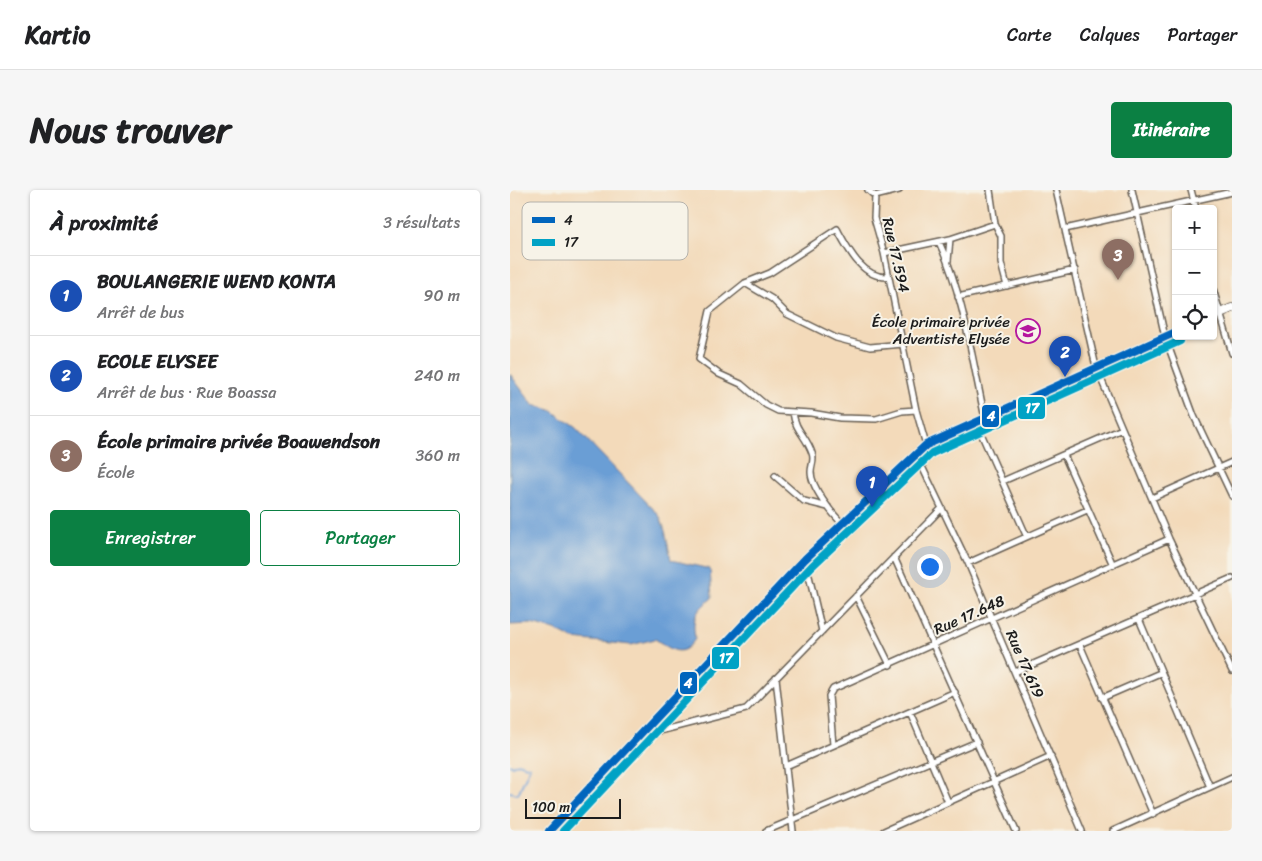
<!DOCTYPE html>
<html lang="fr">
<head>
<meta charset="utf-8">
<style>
	body { margin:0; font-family:Sriracha,sans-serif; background:#f6f6f6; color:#202124 }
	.controls { position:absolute; right:15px; top:15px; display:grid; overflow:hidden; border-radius:5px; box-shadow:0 1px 4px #0004 }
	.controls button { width:45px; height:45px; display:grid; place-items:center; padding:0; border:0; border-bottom:1px solid #e0e0e0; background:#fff; color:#202124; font:25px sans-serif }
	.scale { position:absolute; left:15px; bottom:12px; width:96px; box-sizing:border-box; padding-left:5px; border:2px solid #1c1c1c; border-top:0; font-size:14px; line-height:18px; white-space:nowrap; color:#1c1c1c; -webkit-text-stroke:4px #f7f3e8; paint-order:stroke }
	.you { position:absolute; left:419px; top:376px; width:18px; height:18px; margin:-12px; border:4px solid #fff; border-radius:50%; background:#1a73e8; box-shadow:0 0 0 8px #1a73e833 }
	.badge { display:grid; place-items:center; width:32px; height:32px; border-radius:50%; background:#0b8043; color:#fff; font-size:16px; font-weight:700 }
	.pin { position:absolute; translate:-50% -41px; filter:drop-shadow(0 1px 2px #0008) }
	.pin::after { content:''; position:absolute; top:26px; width:18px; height:15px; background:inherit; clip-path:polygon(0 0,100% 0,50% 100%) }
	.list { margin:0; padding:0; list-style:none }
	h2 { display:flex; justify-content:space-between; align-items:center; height:65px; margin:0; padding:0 20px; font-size:21px }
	h2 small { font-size:16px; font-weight:400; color:#757577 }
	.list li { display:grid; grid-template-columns:32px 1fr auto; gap:15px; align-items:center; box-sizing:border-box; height:80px; padding:0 20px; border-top:1px solid #e0e0e0 }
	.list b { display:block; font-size:19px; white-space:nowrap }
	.list p { margin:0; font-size:16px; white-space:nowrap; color:#757577 }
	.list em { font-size:16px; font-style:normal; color:#757577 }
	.actions { display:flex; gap:10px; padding:15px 20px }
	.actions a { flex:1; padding:11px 0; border:1px solid #0b8043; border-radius:5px; text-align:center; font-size:18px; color:#0b8043 }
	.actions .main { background:#0b8043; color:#fff }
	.icon { flex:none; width:28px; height:28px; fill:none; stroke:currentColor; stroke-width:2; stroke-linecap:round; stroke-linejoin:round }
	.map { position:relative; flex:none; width:722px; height:641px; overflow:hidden; border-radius:5px }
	header { display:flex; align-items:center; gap:30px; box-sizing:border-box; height:70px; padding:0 25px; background:#fff; border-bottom:1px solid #e0e0e0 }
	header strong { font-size:24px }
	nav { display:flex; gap:28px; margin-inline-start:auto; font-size:18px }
	.intro { display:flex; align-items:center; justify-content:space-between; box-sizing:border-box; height:120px; padding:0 30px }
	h1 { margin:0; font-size:35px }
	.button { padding:12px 22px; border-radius:5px; background:#0b8043; color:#fff; font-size:18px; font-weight:700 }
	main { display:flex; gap:30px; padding:0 30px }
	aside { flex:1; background:#fff; border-radius:5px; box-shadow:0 1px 4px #0004 }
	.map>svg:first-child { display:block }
	.water { fill:#6a9ed5; stroke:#435d78 }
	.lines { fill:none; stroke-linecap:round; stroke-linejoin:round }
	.stream { stroke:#6a9ed5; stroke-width:2 }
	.street-casing { stroke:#675e53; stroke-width:8 }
	.secondary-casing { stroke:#675e53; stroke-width:10 }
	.street { stroke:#fff; stroke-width:5 }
	.secondary { stroke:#fff; stroke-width:8 }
	.bus-1-casing { stroke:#f7f3e8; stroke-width:11 }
	.bus-2-casing { stroke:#f7f3e8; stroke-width:11 }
	.bus-1 { stroke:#0065bd; stroke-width:8 }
	.bus-2 { stroke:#01a2c5; stroke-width:8 }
	.labels { text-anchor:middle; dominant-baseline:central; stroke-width:4; stroke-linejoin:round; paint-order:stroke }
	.street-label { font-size:15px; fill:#1c1c1c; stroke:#f7f3e8 }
	.poi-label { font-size:15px; fill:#1c1c1c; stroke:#f7f3e8; text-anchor:end }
	.key { fill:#f7f3e8; stroke:#b5b2ab; stroke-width:1 }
	.key-label { font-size:14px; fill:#1c1c1c }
	.line-badge { stroke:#f7f3e8; stroke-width:2 }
	.badge-label { font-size:14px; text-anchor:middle; font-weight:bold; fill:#fff }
</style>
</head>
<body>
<header>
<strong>Kartio</strong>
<nav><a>Carte</a><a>Calques</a><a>Partager</a></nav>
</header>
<div class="intro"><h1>Nous trouver</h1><a class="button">Itinéraire</a></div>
<main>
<aside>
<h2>À proximité<small>3 résultats</small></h2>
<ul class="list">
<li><span class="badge" style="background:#1a4fb4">1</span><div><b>BOULANGERIE WEND KONTA</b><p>Arrêt de bus</p></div><em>90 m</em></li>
<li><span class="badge" style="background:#1a4fb4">2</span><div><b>ECOLE ELYSEE</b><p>Arrêt de bus · Rue Boassa</p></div><em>240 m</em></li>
<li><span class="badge" style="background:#8d6e63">3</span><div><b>École primaire privée Boawendson</b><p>École</p></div><em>360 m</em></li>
</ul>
<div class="actions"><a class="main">Enregistrer</a><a>Partager</a></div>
</aside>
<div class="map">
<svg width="722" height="641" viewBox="0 0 722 641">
	<rect width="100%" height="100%" fill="#f7f3e8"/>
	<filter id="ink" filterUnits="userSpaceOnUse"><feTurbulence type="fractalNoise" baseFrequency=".02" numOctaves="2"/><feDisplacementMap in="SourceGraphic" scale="10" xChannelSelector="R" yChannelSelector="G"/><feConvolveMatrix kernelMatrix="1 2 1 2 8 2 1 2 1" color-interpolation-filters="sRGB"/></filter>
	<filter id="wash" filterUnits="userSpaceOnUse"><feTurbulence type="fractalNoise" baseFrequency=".0096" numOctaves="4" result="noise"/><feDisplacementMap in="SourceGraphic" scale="20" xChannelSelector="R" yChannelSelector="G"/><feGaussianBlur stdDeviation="1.12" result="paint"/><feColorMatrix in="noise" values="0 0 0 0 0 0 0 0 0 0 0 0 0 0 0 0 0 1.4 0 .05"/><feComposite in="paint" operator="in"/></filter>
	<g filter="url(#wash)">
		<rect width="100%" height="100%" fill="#f3daba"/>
		<!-- water -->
		<path class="water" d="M0,184L23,215L41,220L66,238L149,325C157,342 157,352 161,370L200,379L202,408C185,422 182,427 185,449C172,469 162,460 145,449L121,455L63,449L45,440L21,434L0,435Z"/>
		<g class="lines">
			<!-- stream -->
			<path class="stream" d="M0,574L2,576L8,573L20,577L8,604L0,602"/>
		</g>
	</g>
	<g filter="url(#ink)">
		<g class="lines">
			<defs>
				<path id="street" d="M358,0L365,6L364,28L374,63L406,220L416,255
					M480,0L485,34L491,46V73L497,96
					M546,0L586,177L659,349L722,481
					M622,0L655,147L684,226L722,306
					M681,0L686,19
					M365,6L389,0
					M555,39L722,2
					M429,52C454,106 462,170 475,228
					M374,63L440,49L485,34
					M438,71L440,49
					M378,87C352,88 338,59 327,39L260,83L235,93L200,121L189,169L209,184L231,194L256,215L268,221L301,223L330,228L366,229L392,221L406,220
					M235,93L262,109L277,124L326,148L360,157L393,154
					M703,99L722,163
					M448,107L565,80
					M283,222C285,241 296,245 302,263C305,270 301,275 301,282C301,297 322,324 333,334
					M466,232L516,345
					M406,264L458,373L572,641
					M554,265L603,375
					M265,286L294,311L318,317
					M493,291L612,239
					M642,308L722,272
					M384,367L506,641
					M295,369L312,441
					M458,373L577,320
					M346,406L380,475
					M629,429L700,597
					M570,455L643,624
					M505,482L722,388
					M266,488L283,641
					M592,508L650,483
					M400,522L438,612
					M130,546L236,519L432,318
					M323,555L319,506L323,499L659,349
					M276,576L445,502
					M256,641L467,552
					M374,641L541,566
					M603,641L722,587"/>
				<path id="secondary" d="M703,126L722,118
					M39,641L295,369L416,255L666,142"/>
			</defs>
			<!-- street casing -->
			<use href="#street" class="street-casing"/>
			<!-- secondary casing -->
			<use href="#secondary" class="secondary-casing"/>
			<!-- street -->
			<use href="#street" class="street"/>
			<!-- secondary -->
			<use href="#secondary" class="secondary"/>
			<defs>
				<path id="bus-1" d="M39,641L295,369L416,255L666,142"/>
				<path id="bus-2" d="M53,641L302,376L422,263L670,151"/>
			</defs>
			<!-- bus-1 casing -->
			<use href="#bus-1" class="bus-1-casing"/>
			<!-- bus-2 casing -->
			<use href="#bus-2" class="bus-2-casing"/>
			<!-- bus-1 -->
			<use href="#bus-1" class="bus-1"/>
			<!-- bus-2 -->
			<use href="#bus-2" class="bus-2"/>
		</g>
	</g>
	<!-- icons -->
	<defs>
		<symbol id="school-ring" viewBox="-11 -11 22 22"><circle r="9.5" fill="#f7f3e8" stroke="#b5179e" stroke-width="1.5"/><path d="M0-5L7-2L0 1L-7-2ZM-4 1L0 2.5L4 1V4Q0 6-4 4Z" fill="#b5179e"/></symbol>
	</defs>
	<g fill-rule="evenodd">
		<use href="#school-ring" x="504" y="127" width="28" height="28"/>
	</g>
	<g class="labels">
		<!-- street labels -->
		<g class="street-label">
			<text transform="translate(386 65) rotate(77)">Rue 17.594</text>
			<text transform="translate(459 425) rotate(-24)">Rue 17.648</text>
			<text transform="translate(515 474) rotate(66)">Rue 17.619</text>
		</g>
		<!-- poi labels -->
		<g class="poi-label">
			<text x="500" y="132">École primaire privée<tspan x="500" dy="17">Adventiste Elysée</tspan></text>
		</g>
	</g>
	<!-- legend -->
	<rect x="12" y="12" width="166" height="58" rx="8" class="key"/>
	<rect x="22" y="27" width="23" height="6" fill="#0065bd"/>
	<rect x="22" y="49" width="23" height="7" fill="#01a2c5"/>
	<g class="key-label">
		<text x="54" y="35">4</text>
		<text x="54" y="57">17</text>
	</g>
	<g class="line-badge">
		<rect x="507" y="206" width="29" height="24" rx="5" fill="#01a2c5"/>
		<rect x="471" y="214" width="19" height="24" rx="5" fill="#0065bd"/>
		<rect x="201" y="456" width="29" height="24" rx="5" fill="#01a2c5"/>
		<rect x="169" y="481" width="19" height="24" rx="5" fill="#0065bd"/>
	</g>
	<g class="badge-label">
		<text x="522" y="223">17</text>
		<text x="481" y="231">4</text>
		<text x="216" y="473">17</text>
		<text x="178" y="498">4</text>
	</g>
</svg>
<div class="controls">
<button>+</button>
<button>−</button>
<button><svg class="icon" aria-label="locate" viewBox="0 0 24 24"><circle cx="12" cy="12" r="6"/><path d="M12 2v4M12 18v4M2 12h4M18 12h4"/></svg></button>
</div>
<div class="scale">100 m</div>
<div class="you"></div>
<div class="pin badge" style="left:362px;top:317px;background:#1a4fb4">1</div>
<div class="pin badge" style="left:555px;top:187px;background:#1a4fb4">2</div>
<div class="pin badge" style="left:608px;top:90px;background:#8d6e63">3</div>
</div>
</main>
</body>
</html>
